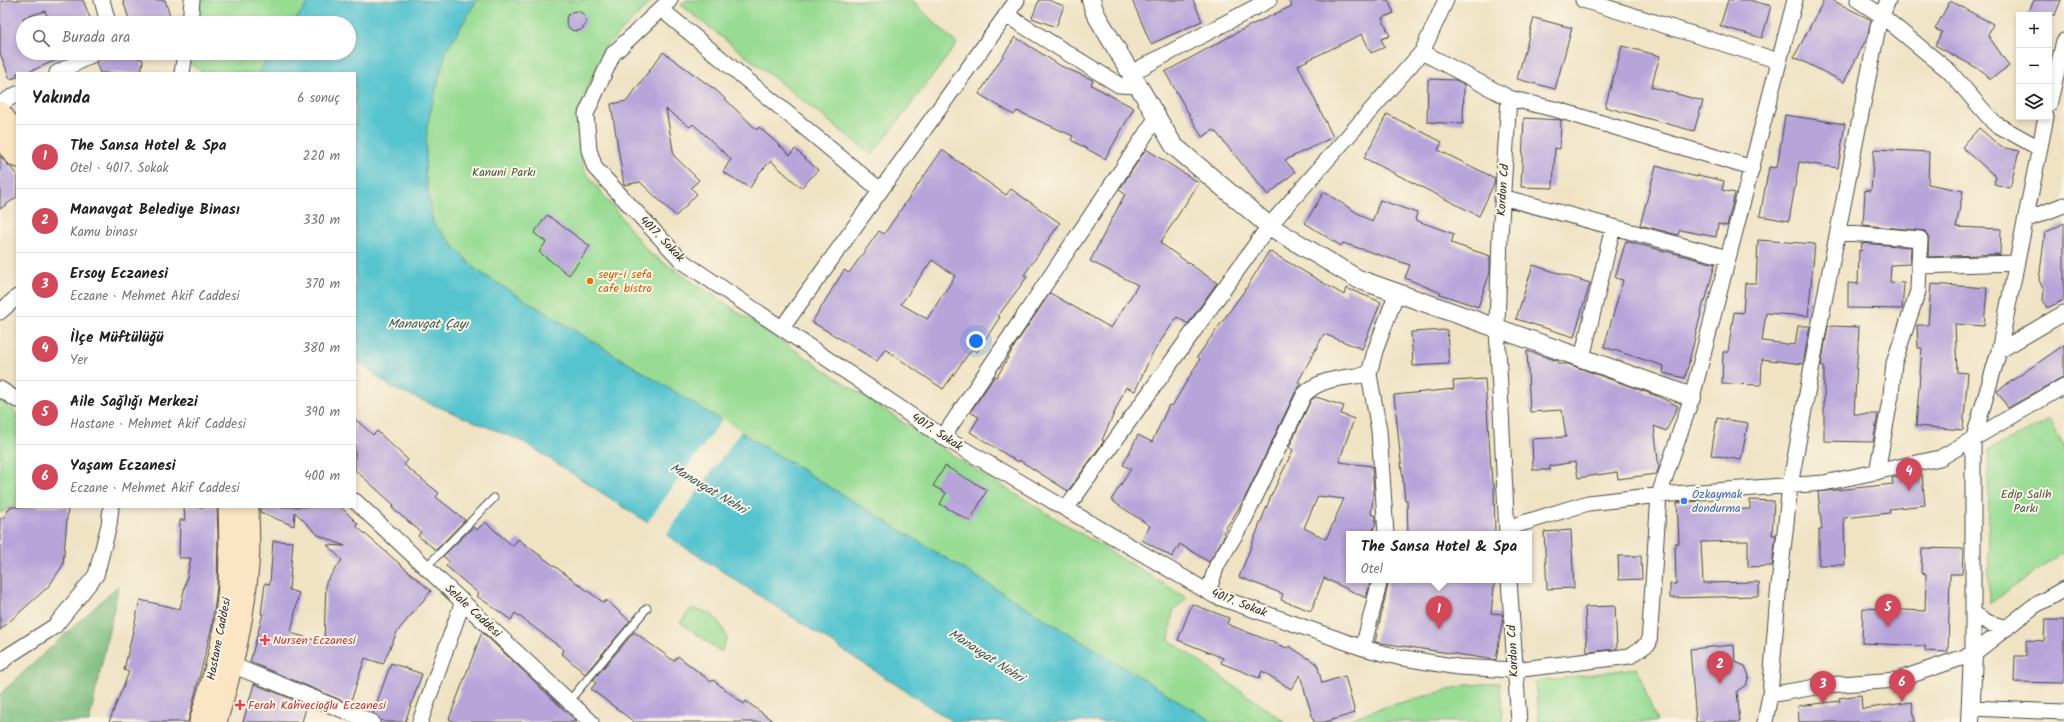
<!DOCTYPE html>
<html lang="tr">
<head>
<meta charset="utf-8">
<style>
	body { margin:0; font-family:Kalam,sans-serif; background:#f2f2f2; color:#222 }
	.controls { position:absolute; right:12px; top:12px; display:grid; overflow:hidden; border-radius:0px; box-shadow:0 2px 6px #0003 }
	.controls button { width:36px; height:36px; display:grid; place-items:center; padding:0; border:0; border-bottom:1px solid #e0e0e0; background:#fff; color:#222; font:20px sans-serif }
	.you { position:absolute; left:976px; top:341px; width:14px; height:14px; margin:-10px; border:3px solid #fff; border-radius:50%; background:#1a73e8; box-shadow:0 0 0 6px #1a73e833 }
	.badge { display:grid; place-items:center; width:26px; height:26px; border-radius:50%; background:#d1495b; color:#fff; font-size:13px; font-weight:700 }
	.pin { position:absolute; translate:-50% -33px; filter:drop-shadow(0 1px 2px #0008) }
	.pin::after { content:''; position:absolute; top:21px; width:14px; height:12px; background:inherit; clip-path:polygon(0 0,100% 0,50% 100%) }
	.popup { position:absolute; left:1346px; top:531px; width:186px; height:52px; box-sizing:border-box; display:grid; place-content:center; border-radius:0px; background:#fff; filter:drop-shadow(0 1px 3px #0005); font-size:13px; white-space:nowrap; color:#767676 }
	.popup b { font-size:15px; color:#222 }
	.popup::after { content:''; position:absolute; left:50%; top:100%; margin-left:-8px; border:8px solid transparent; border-top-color:#fff }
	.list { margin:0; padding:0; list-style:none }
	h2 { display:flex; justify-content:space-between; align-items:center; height:52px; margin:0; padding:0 16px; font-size:17px }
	h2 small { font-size:13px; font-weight:400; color:#767676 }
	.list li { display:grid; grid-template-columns:26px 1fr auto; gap:12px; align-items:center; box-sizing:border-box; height:64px; padding:0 16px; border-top:1px solid #e0e0e0 }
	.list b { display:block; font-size:15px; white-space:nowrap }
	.list p { margin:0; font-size:13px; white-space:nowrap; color:#767676 }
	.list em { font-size:13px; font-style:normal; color:#767676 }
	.icon { flex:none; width:22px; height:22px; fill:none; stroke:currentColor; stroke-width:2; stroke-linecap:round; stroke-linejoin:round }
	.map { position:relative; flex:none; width:2064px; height:722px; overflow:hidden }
	.search { position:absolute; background:#fff; box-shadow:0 2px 6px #0003; left:16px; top:16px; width:340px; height:44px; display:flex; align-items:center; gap:10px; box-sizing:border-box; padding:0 14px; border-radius:22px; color:#767676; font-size:15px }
	.panel { position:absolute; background:#fff; box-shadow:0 2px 6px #0003; left:16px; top:72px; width:340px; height:436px; border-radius:0px }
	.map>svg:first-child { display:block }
	.green { fill:#98dc94; stroke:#628460 }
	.forest { fill:#7abc7e; stroke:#527454 }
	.water { fill:#57c4cf; stroke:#41787d }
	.pier { fill:#efe3c4 }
	.building { fill:#b7a5da; fill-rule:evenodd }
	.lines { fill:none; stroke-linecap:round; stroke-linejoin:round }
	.service-casing { stroke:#484742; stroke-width:9 }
	.minor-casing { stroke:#484742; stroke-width:17 }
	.tertiary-casing { stroke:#484742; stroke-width:20 }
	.secondary-casing { stroke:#484742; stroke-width:23 }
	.service { stroke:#fff; stroke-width:7 }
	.minor { stroke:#fff; stroke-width:15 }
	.tertiary { stroke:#fff; stroke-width:18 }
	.secondary { stroke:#fce5c4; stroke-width:21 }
	.food-dot { fill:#e8710a; stroke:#fcf5e5; stroke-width:1.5 }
	.shop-dot { fill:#3f7fe0; stroke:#fcf5e5; stroke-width:1.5 }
	.health-dot { fill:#e0444e; stroke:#fcf5e5; stroke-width:1.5 }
	.labels { text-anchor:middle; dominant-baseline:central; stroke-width:4; stroke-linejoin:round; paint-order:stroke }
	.park-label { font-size:12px; fill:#465745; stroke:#fcf5e5 }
	.street-label { font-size:12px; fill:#2b2b2b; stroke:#fcf5e5 }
	.food-label { font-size:12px; fill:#c56008; stroke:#fcf5e5; text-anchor:start }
	.shop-label { font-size:12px; fill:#366cbe; stroke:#fcf5e5; text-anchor:start }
	.health-label { font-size:12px; fill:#be3a42; stroke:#fcf5e5; text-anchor:start }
	.water-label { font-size:13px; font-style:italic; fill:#38595c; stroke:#fcf5e5 }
</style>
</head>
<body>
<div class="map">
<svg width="2064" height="722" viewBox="0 0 2064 722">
	<rect width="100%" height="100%" fill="#fcf5e5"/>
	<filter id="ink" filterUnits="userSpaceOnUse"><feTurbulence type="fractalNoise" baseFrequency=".025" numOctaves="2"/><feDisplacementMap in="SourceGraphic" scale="8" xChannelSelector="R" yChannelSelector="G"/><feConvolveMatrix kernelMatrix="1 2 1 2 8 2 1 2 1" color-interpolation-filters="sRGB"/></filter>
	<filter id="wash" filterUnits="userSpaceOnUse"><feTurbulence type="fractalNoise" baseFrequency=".012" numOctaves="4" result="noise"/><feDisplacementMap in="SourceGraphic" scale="16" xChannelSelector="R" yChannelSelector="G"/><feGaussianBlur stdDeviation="0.9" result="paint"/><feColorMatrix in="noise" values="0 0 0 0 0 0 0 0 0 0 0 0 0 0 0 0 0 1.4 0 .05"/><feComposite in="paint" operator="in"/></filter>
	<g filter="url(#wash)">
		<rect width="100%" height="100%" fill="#efe3c4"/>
		<!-- green -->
		<path class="green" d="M202,0H310L293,23H197Z
			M477,0H653L606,46L577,112L584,170L648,252L961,461L1187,598L1173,611L1169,640L1285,722H1213L476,270L433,223L425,174L427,125L446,51Z
			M686,0H911L957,44L872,155L681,5Z
			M191,53H271L258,73H204L189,63Z
			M0,399L17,414V505L0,513Z
			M2050,420L2064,447V552L1989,604L1988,450Z
			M691,609C714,611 718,618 727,638L721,652L680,622Z
			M1637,668L1657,722H1539L1535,682Z
			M1500,683L1503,722H1343L1374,710L1466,685Z"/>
		<!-- forest -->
		<path class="forest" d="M119,585L89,722H0V694Z"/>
		<!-- water -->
		<path class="water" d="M310,0H477L446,51L427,125L425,174L433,223L476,270L1213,722H953L524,442L392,388L355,359V73H258L271,53H349V23H293Z"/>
		<!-- pier -->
		<path class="pier" d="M723,419L741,431L665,536L646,524Z"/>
		<g id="blocks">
			<!-- building -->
			<path class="building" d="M7,0H83L92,23H50L45,11L23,18V53L70,54L26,73H17V77L10,79L0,53V2Z
				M123,0H165L172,23H130Z
				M1039,0H1048L1064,6L1056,27L1032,18Z
				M1132,0H1193L1202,21L1151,44Z
				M1289,0H1388L1394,13L1382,18L1390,36L1381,39L1385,47L1371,53L1362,34L1298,65L1333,137L1285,160L1295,172L1268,195L1214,130L1202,137L1165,72L1249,26L1292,6Z
				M1728,0H1749L1771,6L1762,38L1720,26Z
				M1824,0H1832L1871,20L1867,38L1844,82L1794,57Z
				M2034,0H2061L2055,15H2027Z
				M1950,1L1993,24L1988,35L2009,66L1989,80L1984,72L1935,45L1942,32L1935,29Z
				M566 21a10 10 0 1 1 20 0a10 10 0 1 1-20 0Z
				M1534,18L1572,28L1555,89L1517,79Z
				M1015,37L1061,66L1093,80L1091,85L1134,108L1105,159L1071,140L1073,136L1017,111L1014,115L979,94Z
				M1622,46L1660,56L1651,87L1703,101L1694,131L1605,107Z
				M663,52L717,91L757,130L759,127L790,155L795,149L818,170L801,188L771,161L759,173L750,188L723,172L731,159L693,124L690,127L666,109L674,156L699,180L691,188L697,194L676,216L640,182L624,185L611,104L627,101Z
				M104,53H131L143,60L141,73H100L96,63L102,58Z
				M1428,79L1456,80L1464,84L1463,124L1427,122Z
				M1387,114L1442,142L1438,150L1495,178L1494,184L1479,216L1364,158Z
				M1785,115L1845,124L1838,168L1799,162L1789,221L1760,216L1769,167L1777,168Z
				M1524,118L1561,120L1560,149L1555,148L1553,188L1521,187Z
				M1979,128L2001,147L2019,151L2010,188L1994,184L1996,177L1962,147Z
				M1146,149L1199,183L1160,243L1217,283L1188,324L1177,317L1152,354L1135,391L1126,387L1102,440L1104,441L1068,491L1019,460L1018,462L970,432L979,417L970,412L995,376L997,377L1015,345L1050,293L1111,328L1138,285L1090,261L1125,194L1119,190Z
				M1874,149L1929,152L1928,184L1963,191L1956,227L2001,229L2000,254L1928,257L1929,239L1925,231L1863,225L1865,190L1871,191Z
				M942,150L1006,195L1011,189L1060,223L1024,275L1027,277L998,316L1000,317L977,352L972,349L943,389L885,349L877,361L812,322L844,270L849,273L879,231L884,234ZM932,260L955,276L927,319L901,304Z
				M0,156L17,175V197L0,209Z
				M1656,166L1697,177L1698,175L1724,181L1722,190L1735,193L1727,226L1718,224L1716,237L1680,230L1678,235L1640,225Z
				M1324,192L1372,222L1380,200L1417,213L1415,220L1454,234L1451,243L1490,256V272L1478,307L1440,294L1441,293L1405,278L1410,265L1343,243L1341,246L1305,223Z
				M547,215L590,246L569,275L539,252L546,242L534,233Z
				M2064,223V300L2047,308L2043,300L2044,291L2039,280L2045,233Z
				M1758,240L1815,244L1808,316L1766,313L1762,341L1795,345L1798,326H1810L1803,364L1762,359L1761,385L1722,384L1723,352H1728L1734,312L1743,313L1745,283H1756Z
				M1626,241L1715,264L1705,302L1704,301L1685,378L1663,373L1664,366L1604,347L1623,280L1615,278Z
				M1862,243L1911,247L1910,264L1891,265L1890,282L1904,283L1902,309L1848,308V283L1858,284L1859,250L1861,251Z
				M1269,251L1344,295L1346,288L1381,302L1362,349L1324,334L1298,382L1302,383L1296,391L1244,500L1223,533L1225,535L1209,562L1180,544L1172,557L1142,540L1150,526L1111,500L1131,469L1123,465L1138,435L1152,442L1169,405L1172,406L1200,359L1197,357L1247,287Z
				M1533,265L1590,283L1574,337L1516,319Z
				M1931,284L1987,288L1984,326L1955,324L1957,372L1968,373L1963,430L1916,426L1922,348H1918L1917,325H1928Z
				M1828,326L1859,327L1854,414H1878L1873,442L1824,441V367L1821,366Z
				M1447,330L1449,364L1413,366L1411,332Z
				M2064,345V376L2008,408L1997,391Z
				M1527,351L1558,361V364H1568L1657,396L1678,406L1666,431L1654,426L1659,468L1656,474L1618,479L1617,472L1578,478L1575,462L1550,466V470H1533L1532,439L1566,437L1562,410L1530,412Z
				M1485,379L1492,483H1494L1495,534H1408L1407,500H1405L1394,395L1454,389L1453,381Z
				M1316,397L1344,406L1341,414L1354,419L1339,462L1372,466L1374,493L1371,514L1376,516V523L1371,534H1349V580H1371L1366,598L1324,578L1311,611L1281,600L1283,594L1239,577L1271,496L1293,450L1289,447L1311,400ZM1318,496L1344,499L1326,539L1304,528Z
				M1717,418L1748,423L1741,460L1711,455Z
				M355,419L373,435L377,431L408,460L404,465L439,493L436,497L465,520L436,550L418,536L421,532L392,508L394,505L355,470Z
				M945,466L987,490L970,521L940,504L946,493L933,486Z
				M1922,475L1925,505L1889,509L1890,513L1844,518L1845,565H1819V530H1822L1818,492L1893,484L1892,478Z
				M1750,500L1774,501L1772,535H1776L1772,566L1748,567V541L1701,542L1703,583L1759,582V596L1670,598V584H1676L1675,543H1679L1677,503L1700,501L1701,510L1750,509Z
				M10,507H68L63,565L49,586L0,630V519L4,517Z
				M184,507H217L218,534L217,587L212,627L188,722H109L129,672L124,670L140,600L180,609L191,558H179L180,520H185Z
				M260,507H341L358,524L356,526L431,591L397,632L383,664L365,658L350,704L250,662L263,614H261L265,583L270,584L273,541L293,542L289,590L299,593L291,633L324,643L326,582L342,560L327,545L345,546L318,535L295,512L294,526L260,512Z
				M485,522L513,546L518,539L604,603L606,600L630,621L585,674L561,653L564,650L515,613L511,620L477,596L479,594L446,566L450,562L443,556L473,527L477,530Z
				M1571,530L1574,588L1547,589L1544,532Z
				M1922,548L1963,549L1962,574H1950L1948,652L1925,651V646L1862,643L1863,608L1925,611L1926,574L1921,573Z
				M1618,556H1641L1642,579L1619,580Z
				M1389,580H1495L1491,613L1502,614L1503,617L1496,660L1375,642Z
				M1192,604L1229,618L1227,624L1287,648L1289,646L1317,664L1322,683L1345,676L1355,713L1325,722H1314L1300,675L1291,689L1262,671L1259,678L1221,663L1223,658L1178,640Z
				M1615,606L1617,649L1587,652L1585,607Z
				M2045,620H2064V683L2014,682L2015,656H2026V640L2044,641Z
				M482,632L577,722H456L449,719Z
				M634,632L674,661L678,656L711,682L713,680L744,704L746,701L774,722H634L591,689L596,683L593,680Z
				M1734,645L1735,662L1745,666L1749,676L1746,685L1737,691L1740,722H1696L1690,649Z
				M391,663L422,674L405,722H387L380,720L373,713Z
				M254,684L307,705L302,722H243Z
				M1861,695L1862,709L1912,702L1915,722H1799L1798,706L1840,701L1839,698Z"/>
		</g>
	</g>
	<g filter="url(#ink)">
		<use href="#blocks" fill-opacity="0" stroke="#484742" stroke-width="1"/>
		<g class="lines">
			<defs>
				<path id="service" d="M426,567L494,498
					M569,701L647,608"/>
				<path id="minor" d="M102,0L108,23
					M670,0L613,54L586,114L589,150L595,168L682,261L943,437L1215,596L1363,648L1398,657L1458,667L1514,670L1630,656L1649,643L1659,495L1692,397L1795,0
					M1583,0L1779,61
					M1858,0L1882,16L1949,71L1994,123L2039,148
					M661,9L880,190
					M1006,15L1119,85L1138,86
					M190,23L192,0
					M1422,52L1509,98
					M57,73L95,53
					M182,73L185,53
					M1131,73L1269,0
					M0,104L17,94
					M2049,105L2064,41
					M1502,197L1728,258
					M2025,220L2064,205
					M1838,232L1920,239L1918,291L1894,363L1891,395L1877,472
					M1919,266L2016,263
					M0,312L17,297
					M782,328L1017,0
					M1999,351L2064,313
					M1582,358L1613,227
					M0,389L17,400
					M943,437L1157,117
					M355,501L591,722
					M1066,509L1269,226L1422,52L1446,0
					M1507,528L1588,503L1659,495L1824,483L1940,458L2064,386
					M1386,534L1379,430L1369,374L1375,351L1397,292
					M1507,534L1497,327L1500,236L1509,98L1558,110L1752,168
					M1509,580L1519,722
					M1208,592L1217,565L1244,520L1304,395C1320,377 1347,378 1369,374
					M1973,613L1989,623L2007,628
					M1363,648L1380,580
					M1973,654V440L1999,351L2046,117
					M0,664L8,656L55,626L96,575L109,525L111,507
					M232,665L372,722
					M1770,695L1827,685L1897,680L1973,654L2034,606L2064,589
					M1971,708L2064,712
					M420,722L463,601
					M1765,722L1770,695L1778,595L1790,486L1821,317L1878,27L1888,0"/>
				<path id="tertiary" d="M1091,0L1095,13L1174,146L1269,226L1358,279L1692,397
					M1970,722L1973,654"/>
				<path id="secondary" d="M0,112L17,135
					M0,137L17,157
					M200,722C210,687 222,651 226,615C231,579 230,543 229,507
					M216,722C232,671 244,619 248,565C250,546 248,526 248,507"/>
			</defs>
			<!-- service casing -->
			<use href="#service" class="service-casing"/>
			<!-- minor casing -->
			<use href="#minor" class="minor-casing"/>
			<!-- tertiary casing -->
			<use href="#tertiary" class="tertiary-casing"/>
			<!-- secondary casing -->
			<use href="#secondary" class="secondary-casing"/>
			<!-- service -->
			<use href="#service" class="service"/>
			<!-- minor -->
			<use href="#minor" class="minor"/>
			<!-- tertiary -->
			<use href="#tertiary" class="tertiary"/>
			<!-- secondary -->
			<use href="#secondary" class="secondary"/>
		</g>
	</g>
	<!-- markers -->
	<circle class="food-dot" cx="590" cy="281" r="4"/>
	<circle class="shop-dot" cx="1684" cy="501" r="4"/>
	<g class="health-dot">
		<path d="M263 634h4v4h4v4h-4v4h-4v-4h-4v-4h4z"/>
		<path d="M238 699h4v4h4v4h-4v4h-4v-4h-4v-4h4z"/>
	</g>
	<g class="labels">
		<!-- park labels -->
		<g class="park-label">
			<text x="504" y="172">Kanuni Parkı</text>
			<text x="2026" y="494">Edip Salih<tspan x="2026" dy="14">Parkı</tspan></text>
		</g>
		<!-- street labels -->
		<g class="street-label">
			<text transform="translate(1503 190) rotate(-86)">Kordon Cd</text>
			<text transform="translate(662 239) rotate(46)">4017. Sokak</text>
			<text transform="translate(937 432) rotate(33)">4017. Sokak</text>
			<text transform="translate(1239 603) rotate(21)">4017. Sokak</text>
			<text transform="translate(473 611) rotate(43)">Selale Caddesi</text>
			<text transform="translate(219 639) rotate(-79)">Hastane Caddesi</text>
			<text transform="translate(1513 651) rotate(-93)">Kordon Cd</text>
		</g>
		<!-- food labels -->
		<g class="food-label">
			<text x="598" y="274">seyr-i sefa<tspan x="598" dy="14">cafe bistro</tspan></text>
		</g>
		<!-- shop labels -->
		<g class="shop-label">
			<text x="1692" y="494">Özkaymak<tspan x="1692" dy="14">dondurma</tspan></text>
		</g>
		<!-- health labels -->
		<g class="health-label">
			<text x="273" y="640">Nursen Eczanesi</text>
			<text x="248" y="705">Ferah Kahvecioğlu Eczanesi</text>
		</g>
		<!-- water labels -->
		<g class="water-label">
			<text x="428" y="324">Manavgat Çayı</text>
			<text transform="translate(708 489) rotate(31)">Manavgat Nehri</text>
			<text transform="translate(986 656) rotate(33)">Manavgat Nehri</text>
		</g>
	</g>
</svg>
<div class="controls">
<button>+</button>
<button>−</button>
<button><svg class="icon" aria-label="layers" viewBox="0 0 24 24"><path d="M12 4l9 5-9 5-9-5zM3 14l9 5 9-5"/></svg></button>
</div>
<div class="you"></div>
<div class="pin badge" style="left:1439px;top:629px">1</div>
<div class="popup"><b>The Sansa Hotel &amp; Spa</b>Otel</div>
<div class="pin badge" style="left:1720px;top:684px">2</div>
<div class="pin badge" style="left:1823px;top:704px">3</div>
<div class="pin badge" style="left:1909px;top:491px">4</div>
<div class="pin badge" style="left:1888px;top:627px">5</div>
<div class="pin badge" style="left:1902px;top:702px">6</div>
<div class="search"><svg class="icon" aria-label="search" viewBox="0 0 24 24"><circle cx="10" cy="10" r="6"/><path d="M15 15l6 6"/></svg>Burada ara</div>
<section class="panel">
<h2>Yakında<small>6 sonuç</small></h2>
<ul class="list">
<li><span class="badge">1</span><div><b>The Sansa Hotel &amp; Spa</b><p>Otel · 4017. Sokak</p></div><em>220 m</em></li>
<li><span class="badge">2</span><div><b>Manavgat Belediye Binası</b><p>Kamu binası</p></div><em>330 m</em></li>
<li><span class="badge">3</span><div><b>Ersoy Eczanesi</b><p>Eczane · Mehmet Akif Caddesi</p></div><em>370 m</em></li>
<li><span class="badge">4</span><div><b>İlçe Müftülüğü</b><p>Yer</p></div><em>380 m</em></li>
<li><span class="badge">5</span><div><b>Aile Sağlığı Merkezi</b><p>Hastane · Mehmet Akif Caddesi</p></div><em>390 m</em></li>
<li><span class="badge">6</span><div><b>Yaşam Eczanesi</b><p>Eczane · Mehmet Akif Caddesi</p></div><em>400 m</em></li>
</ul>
</section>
</div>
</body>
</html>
